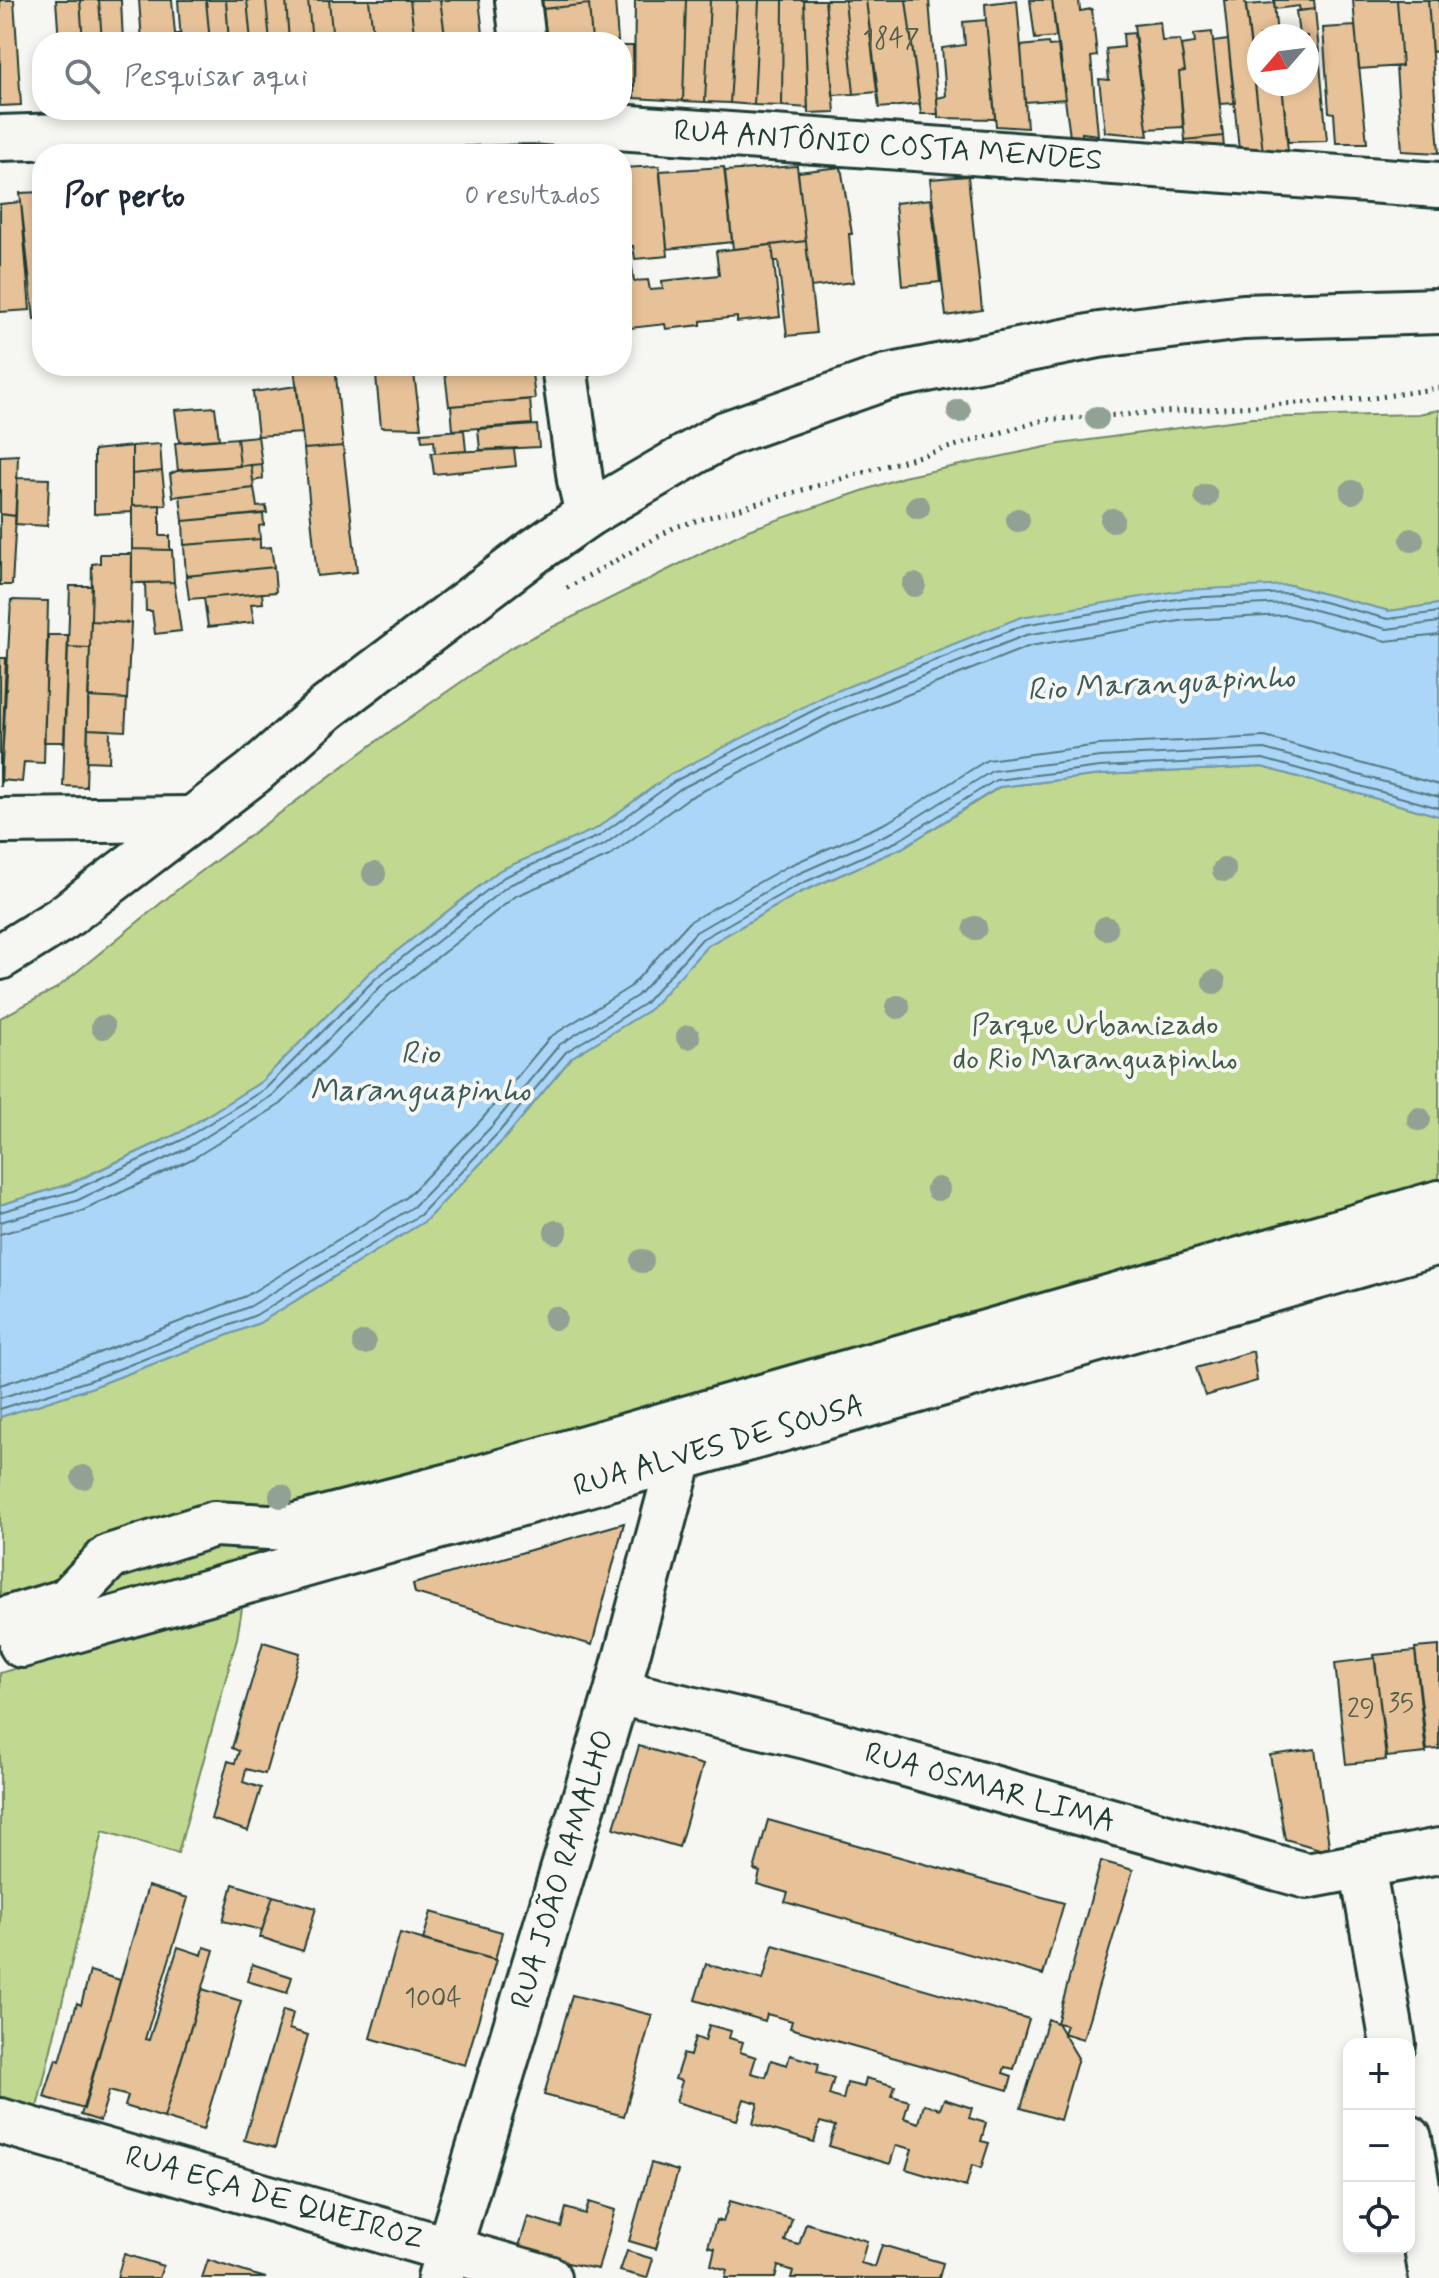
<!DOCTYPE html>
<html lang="pt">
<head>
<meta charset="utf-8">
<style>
	body { margin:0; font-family:Mynerve,sans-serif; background:#f2f2f3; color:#1f2937 }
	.controls { position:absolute; right:24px; bottom:24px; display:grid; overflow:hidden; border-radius:16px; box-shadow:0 4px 12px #0003 }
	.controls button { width:72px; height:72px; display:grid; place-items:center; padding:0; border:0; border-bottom:2px solid #e0e1e3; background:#fff; color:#1f2937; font:40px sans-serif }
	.compass { position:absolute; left:1247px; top:24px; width:72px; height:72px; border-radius:50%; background:#fff; box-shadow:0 4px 12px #0003; rotate:242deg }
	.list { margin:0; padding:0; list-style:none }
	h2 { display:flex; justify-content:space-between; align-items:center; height:104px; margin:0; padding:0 32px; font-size:34px }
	h2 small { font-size:26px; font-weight:400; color:#747a83 }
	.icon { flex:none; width:44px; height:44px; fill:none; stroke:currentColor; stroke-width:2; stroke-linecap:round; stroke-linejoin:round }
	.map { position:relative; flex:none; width:1439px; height:2278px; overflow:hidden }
	.search { position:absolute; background:#fff; box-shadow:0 4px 12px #0003; left:32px; top:32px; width:600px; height:88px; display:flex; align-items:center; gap:20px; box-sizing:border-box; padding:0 28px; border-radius:32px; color:#747a83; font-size:30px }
	.panel { position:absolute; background:#fff; box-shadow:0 4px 12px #0003; left:32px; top:144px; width:600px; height:232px; border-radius:32px }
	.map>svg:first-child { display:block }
	.green { fill:#c0d88f; stroke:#708a62; stroke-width:2 }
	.water { fill:#abd6f7; stroke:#7399a9; stroke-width:2 }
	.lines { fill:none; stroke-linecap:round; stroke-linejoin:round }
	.shore { stroke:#577a82; stroke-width:2 }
	.building { fill:#e7c197; stroke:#1f3d34; stroke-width:2 }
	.street-casing { stroke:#1f3d34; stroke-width:50 }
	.secondary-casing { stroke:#1f3d34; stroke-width:50 }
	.path { stroke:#1f3d34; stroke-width:5; stroke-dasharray:2 6; stroke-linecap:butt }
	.street { stroke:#f6f6f2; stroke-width:44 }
	.secondary { stroke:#f6f6f2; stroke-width:44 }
	.tree { fill:#91a193 }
	.labels { text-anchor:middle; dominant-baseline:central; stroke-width:8; stroke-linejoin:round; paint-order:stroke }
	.number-label { font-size:26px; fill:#515e4d }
	.street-label { font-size:30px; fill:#1f3d34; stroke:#f6f6f2 }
	.park-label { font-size:30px; fill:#3f5c46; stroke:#f6f6f2 }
	.water-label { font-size:32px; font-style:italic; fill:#3b5c5b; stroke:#f6f6f2 }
</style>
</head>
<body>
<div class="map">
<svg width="1439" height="2278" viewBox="0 0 1439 2278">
	<rect width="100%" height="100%" fill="#f6f6f2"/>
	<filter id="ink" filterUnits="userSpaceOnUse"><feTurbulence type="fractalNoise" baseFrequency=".0125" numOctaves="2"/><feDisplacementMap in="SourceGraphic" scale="16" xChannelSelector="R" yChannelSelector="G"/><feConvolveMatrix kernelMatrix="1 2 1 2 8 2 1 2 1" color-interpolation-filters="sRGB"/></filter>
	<g filter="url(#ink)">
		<!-- green -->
		<path class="green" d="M1439,410V604L1389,611L1290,585L671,774L596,829L500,870L369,973L261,1082L179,1133L69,1184L0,1205V1018L57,988L183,885L392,730L510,648L748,530L903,477L1060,444L1252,418L1418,414Z
			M1262,767L1439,816V1219L0,1630V1417L93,1387L259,1323L425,1221L505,1138L572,1057L649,1010L707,946L799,893L902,848L1000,787L1101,775Z
			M243,1602L237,1638L178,1853L103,1831L36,2112L0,2102V1673Z"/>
		<!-- water -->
		<path class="water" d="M1290,585L1389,611L1439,604V816L1262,767L1101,775L999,787L902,848L799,893L707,946L649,1010L572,1057L505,1138L425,1221L259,1323L93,1387L0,1417V1205L70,1184L179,1133L261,1082L369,973L500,870L596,829L671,774L827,695L1021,617L1183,590Z"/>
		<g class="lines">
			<!-- shore -->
			<path class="shore" d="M0,1212L73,1191L182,1140L265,1089L375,979L504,877L599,836L675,781L830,702L1024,625L1183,598L1289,593L1388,619L1439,612
				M0,1222L76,1201L188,1148L273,1095L381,986L509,885L604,845L680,789L835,711L1026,635L1184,608L1288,603L1387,629L1439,622
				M0,1234L80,1212L194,1158L281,1104L389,995L516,896L609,856L687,799L839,722L1030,646L1186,620L1286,615L1386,641L1439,635
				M0,1385L83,1359L246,1296L406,1198L483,1118L550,1037L630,987L689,922L786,867L888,822L987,760L1099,745L1265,737L1439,785
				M0,1398L87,1370L251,1306L413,1207L492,1126L559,1045L637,996L696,932L791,877L893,832L992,771L1100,757L1264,749L1439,797
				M0,1409L91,1380L256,1315L420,1215L499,1132L566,1052L644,1004L702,939L796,886L898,841L996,780L1100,767L1263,759L1439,808"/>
		</g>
		<!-- building -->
		<path class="building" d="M0,0H14L21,105L0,106Z
			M56,0H80L83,42H59Z
			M80,0H99L102,42H83Z
			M99,0H121L123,42H102Z
			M139,0H172L175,34H180L181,42H142Z
			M178,0H206L210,42H181Z
			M206,0H226L229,42H210Z
			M226,0H247L251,42H229Z
			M247,0H266L270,42H251Z
			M266,0H286L289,42H270Z
			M286,0H308L312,42H289Z
			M308,0H329L333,42H312Z
			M329,0H369L374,42H333Z
			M369,0H410L415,42H374Z
			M410,0H440L446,42H415Z
			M440,0H479L484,42H446Z
			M542,0H615L618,42H592L589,4L543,9Z
			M635,0H686L683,101L634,98Z
			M686,0H710L705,102L683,101Z
			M710,0H737L730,103L705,102Z
			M737,0H759L754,105L730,103Z
			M759,0H783L782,106L754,105Z
			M783,0H804L808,108L782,106Z
			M804,0H825L835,112L808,113Z
			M825,0H845L854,94L833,95Z
			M845,0H866L878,92L854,94Z
			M866,0H906L920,104L879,108Z
			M906,0H929L938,114H921Z
			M1017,0L1022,61L1027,128L996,126L986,20L985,4Z
			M1030,0H1052L1056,37L1035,39Z
			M1052,0H1079L1080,11L1092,9L1097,56L1091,57L1098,135L1082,133V138L1070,137Z
			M1224,0H1245L1263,152L1239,150Z
			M1274,0H1314L1315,9L1300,11L1299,6L1275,9Z
			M1353,0H1397L1402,66L1359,69Z
			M1397,0H1428L1439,153L1402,151L1396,67L1402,66Z
			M1428,0H1439V51L1432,52Z
			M1274,3L1277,36H1259V84H1282L1288,152H1263L1246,5Z
			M589,4L592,42H547L543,9Z
			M1315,9L1327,141L1288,142L1282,84H1307V36H1299L1296,11Z
			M986,20L995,119L938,118L937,98L946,96L942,48L965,45L963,22Z
			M1160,22L1162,41L1180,40L1185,71L1179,72L1183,127L1147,129L1134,25Z
			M1355,26L1367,143H1336L1334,113L1329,112L1323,28Z
			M1212,32L1223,136L1185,140L1179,72L1185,71L1181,45L1195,43L1194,34Z
			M1134,33L1147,129L1148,136L1105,132L1099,79L1109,80L1106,49L1124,47L1123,34Z
			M1228,40L1235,103L1220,104L1213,42Z
			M1048,43L1049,46L1059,45L1066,99L1025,102L1021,46Z
			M622,46H633L634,98H622Z
			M1223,136L1224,149L1185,147V140Z
			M659,166L668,256L635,259L633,246L623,248L624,260L622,261V168Z
			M797,166L806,241L733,249L725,171Z
			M724,167L732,242L667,249L660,171Z
			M841,167L852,234H849L853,282L811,287L798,172Z
			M968,176L982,310L946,316L930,179Z
			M42,192V318L34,319L20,193Z
			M931,199L940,282L902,286L895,203Z
			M21,202L30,310L0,312V204Z
			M806,241L816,333L787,336L778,261H774L772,245Z
			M772,245L780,317L737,322V317L701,321V325L666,329L665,324L622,329V261L631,260L634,281L648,280L650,290L663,289L662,281L719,275L716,251Z
			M335,366L343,446L304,449L294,367Z
			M375,366H413L421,428L381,427Z
			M470,366H524V367L470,371Z
			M524,367L525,374L532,373L535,399L449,406L445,373Z
			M297,386L302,433L258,436L253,392Z
			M530,399L532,424L453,430L451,406Z
			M215,407L219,439L179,442L175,410Z
			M537,425L539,447L480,450L478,429Z
			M464,430L466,451L435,453L434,440L422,441L421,433Z
			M258,436L262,464L240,466L237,438Z
			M237,438L240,466L178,471L175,443Z
			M160,444L162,471L132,474V446Z
			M132,446V512L94,514V450Z
			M343,446L357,572L317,576L304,449Z
			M514,449L516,466L434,474L431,453Z
			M18,455L16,516L0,514V456Z
			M262,464L263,479L253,481L251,465Z
			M251,465L254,488L173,497L170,474L179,470Z
			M162,471L166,505L132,506V474Z
			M17,478L49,479L47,526L15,524Z
			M254,488L257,507L266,506L267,513L183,521L180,496Z
			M160,505V536H170V550L132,549V506Z
			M0,514L16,516L12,585H0Z
			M263,514L264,525L259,526L260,539L184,545L183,521Z
			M260,539V548L271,547L274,567L186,576L184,545Z
			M132,549L172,550L174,582L132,583Z
			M100,554H132L131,623L91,621L92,564L100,563Z
			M274,567L276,592L189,599L186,576Z
			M174,582L181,631L155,634L152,611H146L145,583Z
			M70,586H92L90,648L68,647Z
			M262,593L263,603L251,604L254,622L208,627L204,598Z
			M11,600L48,601L44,763L24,762L22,782L1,780Z
			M91,621L131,623L127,699L88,697Z
			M48,635H68L64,742H44Z
			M68,647L90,648L86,787L63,786Z
			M0,658H6L1,786H0Z
			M88,697L127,699L125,731L88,729Z
			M88,729L110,730L109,762L87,761Z
			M1253,1351L1257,1381L1205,1396L1196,1368Z
			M624,1523L592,1645L415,1593L413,1584Z
			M263,1642L300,1653L265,1774L246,1769L243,1782L261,1788L248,1831L211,1819L228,1761L235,1763L239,1751L232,1748Z
			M1439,1646V1749L1427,1750L1415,1648Z
			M1415,1651L1426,1753L1387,1757L1374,1655Z
			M1375,1658L1386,1760L1346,1764L1335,1663Z
			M639,1746L703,1765L679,1847L614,1828Z
			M1315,1749L1330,1852L1285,1839L1270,1755Z
			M768,1820L1064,1903L1043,1975L785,1902L788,1893L757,1884L760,1872L754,1870Z
			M1101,1861L1133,1870L1083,2039L1063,2033L1066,2025L1057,2023Z
			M233,1884L273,1896L262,1930L223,1921Z
			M148,1886L188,1898L145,2039L149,2040L178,1947L202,1955L204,1947L214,1950L164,2118L125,2106L128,2096L109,2091L100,2121L81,2115Z
			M273,1896L316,1908L303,1951L260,1937Z
			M431,1912L502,1932L495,1960L423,1940Z
			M400,1933L496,1960L465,2065L370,2038Z
			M773,1945L1029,2019L1014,2069L1005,2067L1003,2073L1012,2076L1008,2090L790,2028L792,2021L767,2014L765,2021L695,2000L706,1964L763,1980Z
			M252,1964L292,1977L287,1993L247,1981Z
			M90,1971L120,1980L84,2109L44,2097L56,2059L60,2061L77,2003L81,2005Z
			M202,1989L241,2001L203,2130L164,2118Z
			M572,1995L652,2015L624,2116L544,2095Z
			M283,2010L293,2013L289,2029L308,2035L275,2148L244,2140Z
			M1048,2019L1057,2023L1078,2058L1060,2120L1021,2108Z
			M709,2025L731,2031L729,2038L743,2042L740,2052L756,2057L751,2073L766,2077L771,2060L787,2065L790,2055L819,2064L817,2073L834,2078L829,2095L843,2100L847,2083L864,2087L866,2078L895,2086L892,2096L909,2101L904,2118L919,2123L924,2104L940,2109L944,2099L972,2108L969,2118L986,2123L981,2141L989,2143L981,2168L972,2165L966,2187L906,2169L912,2149L896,2145L890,2164L829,2146L835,2126L820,2122L814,2142L753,2124L758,2103L744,2099L737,2120L676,2102L682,2081L675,2079L683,2054L690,2056L695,2037L705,2041Z
			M651,2163L678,2171L656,2249L629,2241Z
			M730,2201L792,2219L785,2241L799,2245L806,2223L867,2241L861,2263L875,2267L882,2245L943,2263L939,2278H791L793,2271L778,2266L775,2278H725L727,2270L711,2265L715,2248L708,2246L716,2220L723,2222Z
			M589,2202L615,2210L598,2269L517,2253L528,2217L561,2227L566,2208L585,2214Z
			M627,2251L653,2259L647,2278L620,2271Z
			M124,2254L163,2266L159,2278H117Z
			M208,2260L245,2272L266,2278H202Z"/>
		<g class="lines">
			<defs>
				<path id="street" d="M518,0L523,42
					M0,138L532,121L1439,185
					M564,366L580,480L588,514
					M0,821L192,819
					M0,1621L67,1601L109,1557L214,1524L288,1528L469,1481L1439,1203
					M22,1645L1439,1242
					M617,1692L806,1736L1307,1876L1439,1851
					M1362,1865L1393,2044
					M0,2121L548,2278
					M1409,2138L1432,2278
					M440,2278L617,1692L680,1458"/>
				<path id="secondary" d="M0,957L63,918L253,773L327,708L535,551L588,514L725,434L887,377L1099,335L1243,317L1439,311"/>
			</defs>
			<!-- street casing -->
			<use href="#street" class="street-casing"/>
			<!-- secondary casing -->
			<use href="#secondary" class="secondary-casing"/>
			<!-- path -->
			<path class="path" d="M567,588L675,527L1044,420L1373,398L1439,388"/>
			<!-- street -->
			<use href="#street" class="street"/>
			<!-- secondary -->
			<use href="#secondary" class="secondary"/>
		</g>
		<!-- trees -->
		<g class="tree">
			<circle cx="959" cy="411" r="12"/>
			<circle cx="1097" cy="418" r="12"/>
			<circle cx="1352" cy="492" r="12"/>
			<circle cx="1206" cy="496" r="12"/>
			<circle cx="918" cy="507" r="12"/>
			<circle cx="1018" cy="520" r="12"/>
			<circle cx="1112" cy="520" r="12"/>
			<circle cx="1412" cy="540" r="12"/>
			<circle cx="914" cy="585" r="12"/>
			<circle cx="1224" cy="870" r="12"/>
			<circle cx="374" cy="874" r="12"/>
			<circle cx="975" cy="928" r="12"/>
			<circle cx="1106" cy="928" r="12"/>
			<circle cx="1214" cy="982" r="12"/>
			<circle cx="898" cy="1007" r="12"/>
			<circle cx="103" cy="1027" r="12"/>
			<circle cx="688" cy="1037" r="12"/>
			<circle cx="1419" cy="1119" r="12"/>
			<circle cx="938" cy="1189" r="12"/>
			<circle cx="556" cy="1232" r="12"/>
			<circle cx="642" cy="1261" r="12"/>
			<circle cx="555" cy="1318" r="12"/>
			<circle cx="364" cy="1343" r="12"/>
			<circle cx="83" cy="1477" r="12"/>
			<circle cx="281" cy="1496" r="12"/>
		</g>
	</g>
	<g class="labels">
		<!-- number labels -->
		<g class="number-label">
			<text x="891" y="40">1847</text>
			<text x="1401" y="1704">35</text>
			<text x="1361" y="1710">29</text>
			<text x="433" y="1999">1004</text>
		</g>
		<!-- street labels -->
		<g class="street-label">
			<text transform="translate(888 146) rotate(4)">RUA ANTÔNIO COSTA MENDES</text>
			<text transform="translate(719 1446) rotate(-16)">RUA ALVES DE SOUSA</text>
			<text transform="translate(990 1788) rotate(16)">RUA OSMAR LIMA</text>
			<text transform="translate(563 1869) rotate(-73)">RUA JOÃO RAMALHO</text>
			<text transform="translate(274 2198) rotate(16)">RUA EÇA DE QUEIROZ</text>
		</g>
		<!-- park labels -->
		<g class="park-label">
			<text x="1095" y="1025">Parque Urbanizado<tspan x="1095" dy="34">do Rio Maranguapinho</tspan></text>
		</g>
		<!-- water labels -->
		<g class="water-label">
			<text transform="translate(1161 684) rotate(-3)">Rio Maranguapinho</text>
			<text x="420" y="1054">Rio<tspan x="420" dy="37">Maranguapinho</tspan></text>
		</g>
	</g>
</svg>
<div class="controls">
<button>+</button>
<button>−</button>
<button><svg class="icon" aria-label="locate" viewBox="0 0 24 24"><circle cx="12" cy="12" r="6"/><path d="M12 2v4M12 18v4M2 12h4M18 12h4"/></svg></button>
</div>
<svg class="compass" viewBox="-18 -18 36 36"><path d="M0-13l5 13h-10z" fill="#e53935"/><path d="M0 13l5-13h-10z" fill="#747a83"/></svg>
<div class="search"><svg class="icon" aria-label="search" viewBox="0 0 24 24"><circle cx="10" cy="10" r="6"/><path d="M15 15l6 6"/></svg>Pesquisar aqui</div>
<section class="panel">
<h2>Por perto<small>0 resultados</small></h2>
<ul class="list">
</ul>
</section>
</div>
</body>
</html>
